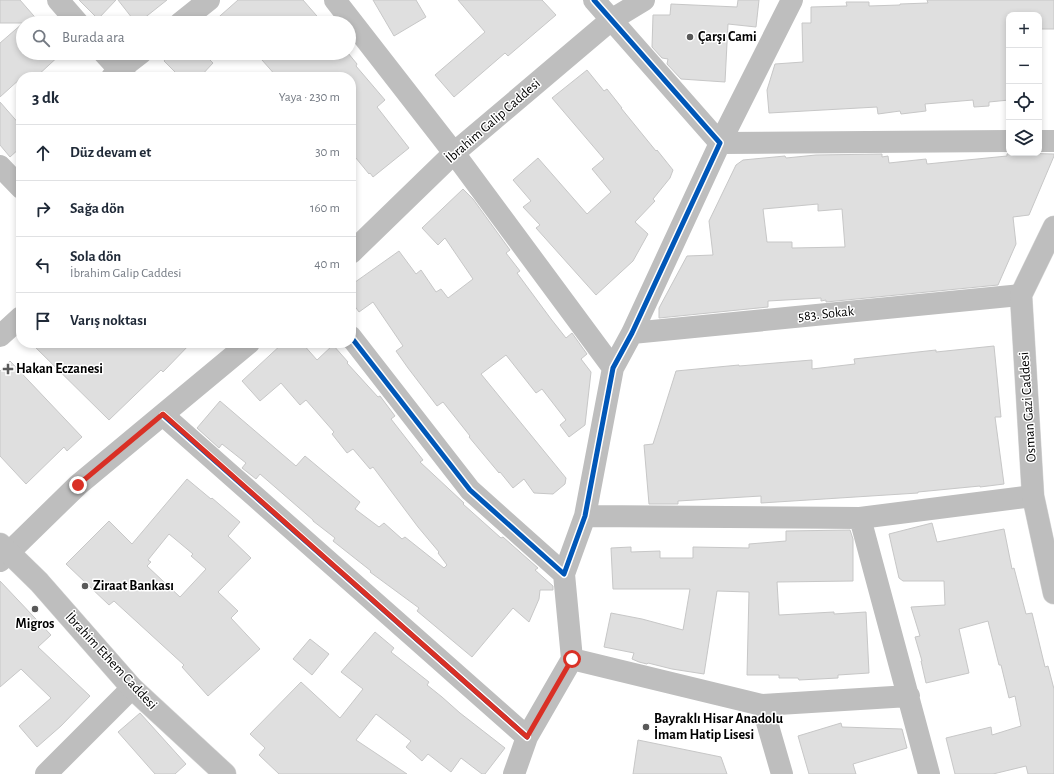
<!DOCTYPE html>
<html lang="tr">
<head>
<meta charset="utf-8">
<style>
	body { margin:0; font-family:"Alegreya Sans",sans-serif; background:#f6f6f7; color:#1f2937 }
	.controls { position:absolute; right:12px; top:12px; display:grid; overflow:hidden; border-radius:8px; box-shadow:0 2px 6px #0003 }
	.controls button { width:36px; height:36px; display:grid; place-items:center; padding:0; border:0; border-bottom:1px solid #e0e1e3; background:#fff; color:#1f2937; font:20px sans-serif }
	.stop { position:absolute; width:12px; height:12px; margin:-9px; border:3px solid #d93025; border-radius:50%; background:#fff }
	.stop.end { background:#d93025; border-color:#fff; box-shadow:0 1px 4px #0008 }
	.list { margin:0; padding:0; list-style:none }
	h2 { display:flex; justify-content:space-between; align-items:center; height:52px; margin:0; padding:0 16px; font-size:17px }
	h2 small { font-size:13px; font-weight:400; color:#747a83 }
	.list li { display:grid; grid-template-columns:26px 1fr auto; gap:12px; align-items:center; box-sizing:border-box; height:56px; padding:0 16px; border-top:1px solid #e0e1e3 }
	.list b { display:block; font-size:15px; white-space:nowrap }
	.list p { margin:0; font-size:13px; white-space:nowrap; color:#747a83 }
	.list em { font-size:13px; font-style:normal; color:#747a83 }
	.icon { flex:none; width:22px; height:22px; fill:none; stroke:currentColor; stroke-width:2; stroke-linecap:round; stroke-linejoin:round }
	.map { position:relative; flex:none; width:1054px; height:774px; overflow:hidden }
	.search { position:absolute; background:#fff; box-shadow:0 2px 6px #0003; left:16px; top:16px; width:340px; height:44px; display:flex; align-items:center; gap:10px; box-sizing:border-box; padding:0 14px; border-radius:22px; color:#747a83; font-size:15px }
	.panel { position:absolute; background:#fff; box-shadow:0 2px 6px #0003; left:16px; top:72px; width:340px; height:276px; border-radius:16px }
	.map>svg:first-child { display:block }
	.building { fill:#dfdfdf; stroke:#c7c7c7; fill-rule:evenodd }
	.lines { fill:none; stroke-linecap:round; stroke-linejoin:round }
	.major-casing { stroke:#dbdbdb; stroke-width:23 }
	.minor { stroke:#bebebe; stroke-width:22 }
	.major { stroke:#bebebe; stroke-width:22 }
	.cycleway-casing { stroke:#fff; stroke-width:8 }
	.cycleway { stroke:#0057b8; stroke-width:5 }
	.route { stroke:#d93025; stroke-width:5 }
	.poi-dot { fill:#595959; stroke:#fff; stroke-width:1.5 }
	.labels { text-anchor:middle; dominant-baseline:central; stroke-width:3; stroke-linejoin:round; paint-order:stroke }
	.poi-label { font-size:14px; font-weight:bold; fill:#000; stroke:#fff; text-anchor:start }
	.street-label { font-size:14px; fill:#000; stroke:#fff }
</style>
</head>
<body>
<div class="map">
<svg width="1054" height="774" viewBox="0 0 1054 774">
	<rect width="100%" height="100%" fill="#fff"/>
	<!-- building -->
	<path class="building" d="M0,0H20L40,23H0Z
		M79,0H116L98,19Z
		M118,0H167L138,23H136Z
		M238,0H303L323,23H212Z
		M373,0H416L426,17L394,36Z
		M458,0H542L556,15L508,56L505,53L454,97L435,75L485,32Z
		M738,0H759L756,27L728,24L725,82L681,79L667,64L668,59L662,58L652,47L653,15H670L671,4L737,7Z
		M927,0H1054V29H1039V15H1009V100L989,102V106L974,107L973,100L925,104L926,111L901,114L900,111L878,114L877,107L769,113L767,90L775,64L803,62L802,23H811V7L847,6L846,2H869V6L900,5V4L928,3Z
		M23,23V53H62L36,77H21V78L0,97V43Z
		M171,53H203L213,63L200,77H180L164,61Z
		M271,53H348L357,64L356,66L385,100L377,107L409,148L373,177L370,173L369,174L351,152V77H277L262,60Z
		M587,70L604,91L607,89L622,108H621L656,151L657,150L673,170L670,178L653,199L655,201L635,222L648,234L633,261L596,295L536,228L540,225L523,207L531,201L513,180L538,158L587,214L611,192L592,169L604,159L552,98Z
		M0,102L21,126V147L10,157L0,145Z
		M1011,153L1054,154V156L1029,215L1013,217L1016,244L998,285L826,302V300L821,301V298L768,301V307L659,318V308L687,256L713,255L709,221L736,165L743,160L785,156L786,158L816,155L882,154V157L888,156L889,163L926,159L927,164L1007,156V154ZM818,204V211L842,209L845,247L792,248V242H767L763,209Z
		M463,189L473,199L510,250L506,253L520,271L517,273L551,319L566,338L572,333L587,354L581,359L591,372L585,425L569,437L560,425L566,420L542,389L536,393L506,355L481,374L566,478L565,484L553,494L534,493L524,479L513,488L500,472L499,473L469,437L470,436L443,402L437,406L408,368L396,351L403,346L373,302L359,312L351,301V285L399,251L416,274L421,270L436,292L441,289L448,298L473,279L445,238L438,245L422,228Z
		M31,343H191L163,372L161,370L109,420Z
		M283,343H302L317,360L333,345L348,362L347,363L378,397L380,396L395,416L391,419L423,460L420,462L464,503L463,504L501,538L503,537L538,568L535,570L553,586V590H540L539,599L529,622L513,608L472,657L417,611L419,608L370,572L371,571L333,541L335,538L313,521V520L260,474L256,479L242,468L246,463L222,444L219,448L197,428L220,401L296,466L305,456L360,502L355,509L379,527L384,523L402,539L405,537L444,568L447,565L438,553L439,552L418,527L373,467L370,469L353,449L347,453L332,434L334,432L306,400L300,405L281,383L260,401L242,381Z
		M994,346L1001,417H995L1004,484L980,487V486L918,492V493L761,503V496L678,501V504H649L644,445L653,444L676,371L739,365V366L812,360V369L855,364L854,359L936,350V352Z
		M10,361L82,437L67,451L64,447L26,484L0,456V371Z
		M187,479L211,499L212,498L240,522L228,536L251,558L218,592L238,611L231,618L260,649L208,696L182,667L184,665L114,601L109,605L66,564L109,521L132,544ZM169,534L193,554L191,556L206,569L180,597L147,566L151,562L148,560Z
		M932,523L937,542L1004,529L1012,569L1014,568L1026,614L1032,613L1045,667L1048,666L1054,689V774H1028L1026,766L993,774H955L946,738L991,727L992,735L1021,726L1015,696L1009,698L1001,665H999L988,621L959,629L969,673L926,683L921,661H922L915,637L920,636L911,607L945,605L944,581H903L899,578L889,534Z
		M850,530L853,539V581L777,582L779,615L834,612V614L866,612L869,673L838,675V678L799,680L798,678H779V675H747L749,592L717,591L704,674L672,669L648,663L647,664L639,662L632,659L634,653L604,647L611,613L642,619L683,630L690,589H613L611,548L631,547V552L660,551V558H693V547L749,548V544L786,541V531Z
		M0,581L51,635L38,647L90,696L61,726L37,747L19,726L51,698L21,669L0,687Z
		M375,632L394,648L391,652L429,682L427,685L442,697L460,713L505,748L485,774H482L461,758L451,772L428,754L422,761L406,747L411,741L376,714L356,740L407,774H279L259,755L265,748L250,734L301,682L340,718L363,689L341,672Z
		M310,639L329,654L312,675L293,659Z
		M140,713L186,764L175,774H155L118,732Z
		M841,723L842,727L902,729L907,748L853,764L856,774H809L798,736Z
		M638,740L721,757L727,774H633Z"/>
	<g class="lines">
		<defs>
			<path id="major" d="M1054,227L1021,295L1033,496L1054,593
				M0,544L39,582L132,688L225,774"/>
		</defs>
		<!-- major casing -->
		<use href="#major" class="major-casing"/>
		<!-- minor -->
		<path class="minor" d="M58,0L78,23
			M335,0L454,153L613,368
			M792,0L720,143L1009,141
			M180,23L209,0
			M104,53L126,77
			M112,77L119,70L141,53
			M1039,141H1054
			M0,166L21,188
			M351,253L454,153L611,20L644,0
			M632,333L1021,295
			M0,336L21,317
			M351,337L470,490L564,574L585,516L613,368L632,333L720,143L594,0
			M163,415L527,737
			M585,516L860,518L1033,496
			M860,518L929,774
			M0,561L78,485L249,343
			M572,659L762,705L909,696
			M762,705L782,774
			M46,774L132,688
			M514,774L527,737L572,659L564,574"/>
		<!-- major -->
		<use href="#major" class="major"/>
		<defs>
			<path id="cycleway" d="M351,337L470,490L564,574L585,516L613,368L632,333L720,143L594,0
				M163,415L527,737"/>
		</defs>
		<!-- cycleway casing -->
		<use href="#cycleway" class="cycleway-casing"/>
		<!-- cycleway -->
		<use href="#cycleway" class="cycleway"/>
	</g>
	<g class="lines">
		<!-- route -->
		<path class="route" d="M78,485L163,414L527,737L572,659"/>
	</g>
	<!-- markers -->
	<g class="poi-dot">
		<circle cx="690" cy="37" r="4"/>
		<path d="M6 363h4v4h4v4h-4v4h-4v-4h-4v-4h4z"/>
		<circle cx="85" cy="586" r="4"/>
		<circle cx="35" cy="609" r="4"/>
		<circle cx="646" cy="727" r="4"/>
	</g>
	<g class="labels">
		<!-- poi labels -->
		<g class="poi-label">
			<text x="698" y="37">Çarşı Cami</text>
			<text x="16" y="369">Hakan Eczanesi</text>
			<text x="93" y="586">Ziraat Bankası</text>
			<text x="35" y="624" text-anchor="middle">Migros</text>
			<text x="654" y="719">Bayraklı Hisar Anadolu<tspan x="654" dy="16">İmam Hatip Lisesi</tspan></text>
		</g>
		<!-- street labels -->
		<g class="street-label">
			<text transform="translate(493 121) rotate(-41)">İbrahim Galip Caddesi</text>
			<text transform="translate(826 314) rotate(-6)">583. Sokak</text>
			<text transform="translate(1028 407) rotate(-94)">Osman Gazi Caddesi</text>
			<text transform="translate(111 661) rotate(47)">İbrahim Ethem Caddesi</text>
		</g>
	</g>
</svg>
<div class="controls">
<button>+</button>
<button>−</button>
<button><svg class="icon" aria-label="locate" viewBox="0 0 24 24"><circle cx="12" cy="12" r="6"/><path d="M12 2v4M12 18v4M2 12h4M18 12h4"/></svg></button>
<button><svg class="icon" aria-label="layers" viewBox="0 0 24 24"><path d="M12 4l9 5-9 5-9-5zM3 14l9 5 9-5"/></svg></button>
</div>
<div class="stop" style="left:572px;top:659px"></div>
<div class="stop end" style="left:78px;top:485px"></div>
<div class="search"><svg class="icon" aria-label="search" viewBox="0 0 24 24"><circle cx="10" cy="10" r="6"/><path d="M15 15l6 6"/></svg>Burada ara</div>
<section class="panel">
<h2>3 dk<small>Yaya · 230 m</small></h2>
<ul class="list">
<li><svg class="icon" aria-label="ahead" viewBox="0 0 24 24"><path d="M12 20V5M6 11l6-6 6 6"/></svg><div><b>Düz devam et</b></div><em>30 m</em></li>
<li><svg class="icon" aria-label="right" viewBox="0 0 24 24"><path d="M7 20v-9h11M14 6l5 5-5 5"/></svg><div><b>Sağa dön</b></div><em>160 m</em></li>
<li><svg class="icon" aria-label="left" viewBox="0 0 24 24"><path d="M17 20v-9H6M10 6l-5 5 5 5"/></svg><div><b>Sola dön</b><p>İbrahim Galip Caddesi</p></div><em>40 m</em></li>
<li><svg class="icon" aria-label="arrive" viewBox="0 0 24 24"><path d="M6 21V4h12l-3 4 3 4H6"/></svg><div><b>Varış noktası</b></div></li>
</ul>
</section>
</div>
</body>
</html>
